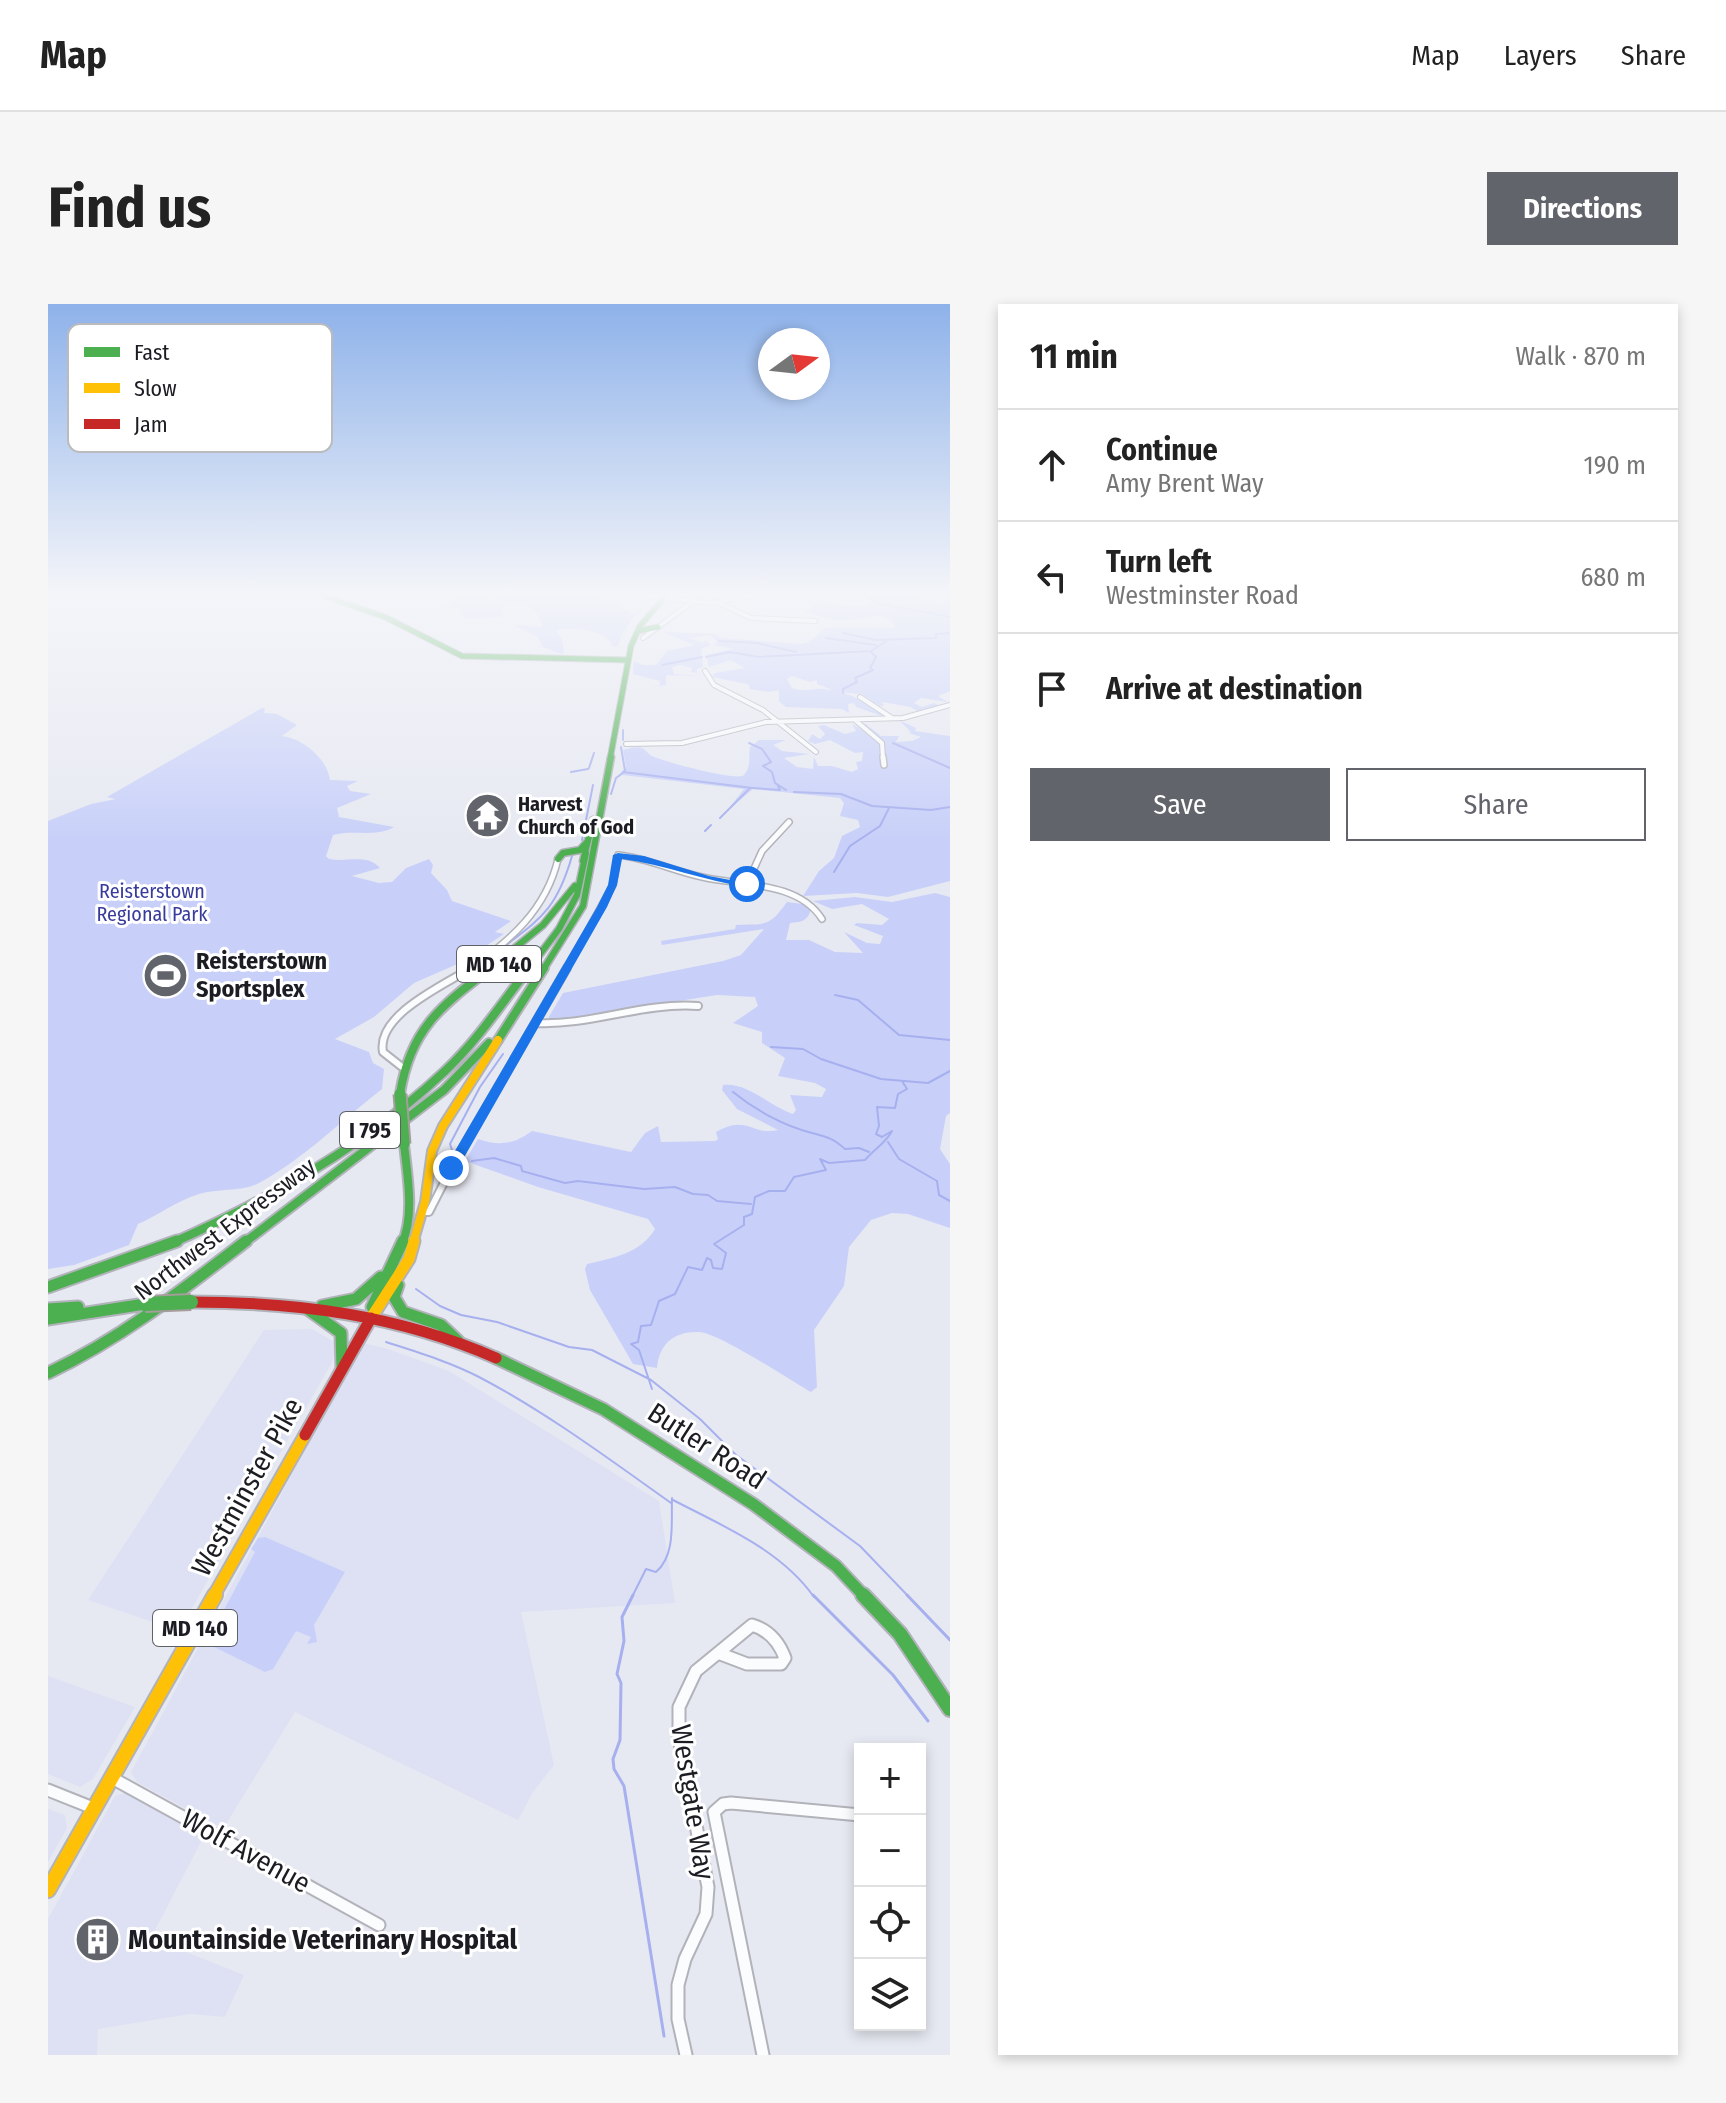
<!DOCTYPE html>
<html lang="en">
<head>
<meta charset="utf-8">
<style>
	body { margin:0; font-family:"Fira Sans Condensed",sans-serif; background:#f6f6f6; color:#222 }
	.controls { position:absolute; right:24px; bottom:24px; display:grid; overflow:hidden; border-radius:0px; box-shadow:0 4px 12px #0003 }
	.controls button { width:72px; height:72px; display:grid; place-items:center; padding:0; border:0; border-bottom:2px solid #e0e0e0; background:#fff; color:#222; font:40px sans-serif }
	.compass { position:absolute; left:710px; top:24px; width:72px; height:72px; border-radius:50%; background:#fff; box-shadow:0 4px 12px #0003; rotate:75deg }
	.stop { position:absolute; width:24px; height:24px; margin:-18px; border:6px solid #1a73e8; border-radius:50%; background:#fff }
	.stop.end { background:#1a73e8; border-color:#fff; box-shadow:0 2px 8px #0008 }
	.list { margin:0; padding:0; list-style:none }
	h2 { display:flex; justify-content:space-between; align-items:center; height:104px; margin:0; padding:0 32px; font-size:34px }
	h2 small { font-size:26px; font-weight:400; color:#767676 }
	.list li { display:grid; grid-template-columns:52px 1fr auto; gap:24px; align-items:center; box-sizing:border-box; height:112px; padding:0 32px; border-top:2px solid #e0e0e0 }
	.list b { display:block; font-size:30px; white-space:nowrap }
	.list p { margin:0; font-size:26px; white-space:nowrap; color:#767676 }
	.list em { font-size:26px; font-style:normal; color:#767676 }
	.actions { display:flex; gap:16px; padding:24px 32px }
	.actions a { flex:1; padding:18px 0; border:2px solid #62646b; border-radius:0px; text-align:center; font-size:28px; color:#62646b }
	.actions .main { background:#62646b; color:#fff }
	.icon { flex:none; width:44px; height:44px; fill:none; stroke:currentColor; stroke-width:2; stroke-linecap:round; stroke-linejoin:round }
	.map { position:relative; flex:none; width:902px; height:1751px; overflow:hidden; border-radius:0px }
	header { display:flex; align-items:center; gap:48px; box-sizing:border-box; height:112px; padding:0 40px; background:#fff; border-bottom:2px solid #e0e0e0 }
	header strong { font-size:38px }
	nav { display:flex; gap:44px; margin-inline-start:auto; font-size:28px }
	.intro { display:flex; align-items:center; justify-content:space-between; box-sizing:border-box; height:192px; padding:0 48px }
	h1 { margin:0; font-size:56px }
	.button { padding:20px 36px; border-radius:0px; background:#62646b; color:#fff; font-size:28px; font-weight:700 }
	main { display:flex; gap:48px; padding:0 48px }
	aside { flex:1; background:#fff; border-radius:0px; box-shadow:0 4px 12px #0003 }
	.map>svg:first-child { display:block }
	.built { fill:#dde1f3 }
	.green { fill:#c8d0f9 }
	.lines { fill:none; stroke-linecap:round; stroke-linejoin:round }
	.stream-far1 { stroke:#a7b0ee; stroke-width:2 }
	.stream { stroke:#a7b0ee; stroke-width:3 }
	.street-far3-casing { stroke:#b2b3ba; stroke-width:6 }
	.street-far2-casing { stroke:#b2b3ba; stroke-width:8 }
	.street-far1-casing { stroke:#b2b3ba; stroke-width:10 }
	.street-casing { stroke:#b2b3ba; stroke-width:15 }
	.fast-far4-casing { stroke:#b2b3ba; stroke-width:7 }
	.fast-far3-casing { stroke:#b2b3ba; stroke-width:9 }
	.fast-far2-casing { stroke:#b2b3ba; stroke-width:12 }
	.fast-far1-casing { stroke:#b2b3ba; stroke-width:15 }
	.fast-casing { stroke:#b2b3ba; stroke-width:18 }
	.slow-far2-casing { stroke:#b2b3ba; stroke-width:12 }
	.slow-far1-casing { stroke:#b2b3ba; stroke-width:15 }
	.slow-casing { stroke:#b2b3ba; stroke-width:18 }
	.jam-casing { stroke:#b2b3ba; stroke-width:15 }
	.street-far3 { stroke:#fbfcfd; stroke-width:4 }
	.street-far2 { stroke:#fbfcfd; stroke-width:5 }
	.street-far1 { stroke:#fbfcfd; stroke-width:6 }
	.street { stroke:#fbfcfd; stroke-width:11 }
	.fast-far4 { stroke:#4caf50; stroke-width:5 }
	.fast-far3 { stroke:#4caf50; stroke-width:6 }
	.fast-far2 { stroke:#4caf50; stroke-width:8 }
	.fast-far1 { stroke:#4caf50; stroke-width:11 }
	.fast { stroke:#4caf50; stroke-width:14 }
	.slow-far2 { stroke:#ffc107; stroke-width:8 }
	.slow-far1 { stroke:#ffc107; stroke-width:11 }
	.slow { stroke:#ffc107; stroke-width:14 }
	.jam { stroke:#c62828; stroke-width:11 }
	.fast-bridge-far1-casing { stroke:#a49d9b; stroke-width:15; stroke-linecap:butt }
	.fast-bridge-casing { stroke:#a49d9b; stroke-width:18; stroke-linecap:butt }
	.fast-bridge-far1 { stroke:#4caf50; stroke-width:11 }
	.fast-bridge { stroke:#4caf50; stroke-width:14 }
	.route { fill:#1a73e8 }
	.labels { text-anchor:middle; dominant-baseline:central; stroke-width:6; stroke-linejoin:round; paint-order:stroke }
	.far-poi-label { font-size:20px; font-weight:bold; fill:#1b1d23; stroke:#fff; text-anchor:start }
	.far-park-label { font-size:20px; fill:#383b9b; stroke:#fff }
	.shield { fill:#fff; stroke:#5f6165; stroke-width:2 }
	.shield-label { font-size:22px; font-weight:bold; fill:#1b1d23 }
	.poi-label { font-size:24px; font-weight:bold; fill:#1b1d23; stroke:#fff; text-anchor:start }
	.street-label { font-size:24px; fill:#1b1d23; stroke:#fff }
	.near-street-label { font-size:28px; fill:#1b1d23; stroke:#fff }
	.near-poi-label { font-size:28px; font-weight:bold; fill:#1b1d23; stroke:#fff; text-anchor:start }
	.key { fill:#fff; stroke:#bbbbbd; stroke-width:2 }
	.key-label { font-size:22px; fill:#1b1d23 }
</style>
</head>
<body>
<header>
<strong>Map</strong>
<nav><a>Map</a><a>Layers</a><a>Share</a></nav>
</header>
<div class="intro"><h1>Find us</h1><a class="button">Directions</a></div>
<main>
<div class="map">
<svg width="902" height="1751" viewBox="0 0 902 1751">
	<rect width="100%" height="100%" fill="#e7e9f2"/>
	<!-- built -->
	<path class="built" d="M264,1025L290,1040L283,1060L131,1327L40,1296L216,1026Z
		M315,1039L340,1045L401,1067L611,1197L627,1299L473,1308L506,1461L485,1488L470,1516L247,1408L175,1525L89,1478L83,1468Z
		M0,1372L87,1403L45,1475L32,1483L0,1470Z
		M81,1488L156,1532L103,1634L196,1671L177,1713L142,1710L50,1725L49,1751H0V1615L67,1492Z
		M0,1505L17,1511L19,1524L0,1558Z"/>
	<!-- green -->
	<path class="green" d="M409,291H438L439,297L446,298L450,291H541L549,295L576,298L571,304L586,309L595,302L596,297L602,296L586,313L574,330L570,342L565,343C559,325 528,324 511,325L508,328L514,334L516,349L513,350L495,343L490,333L466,321L495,323C490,303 475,294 455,301L454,313L416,314L412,310V304L396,303L406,298L401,296L403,294H418Z
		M861,293L892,300L902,296V387L890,392L900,398L873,394L866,399L874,403L886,399L892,402L874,409L862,403L834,398L836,402H832L813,390L789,388L769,380V376L762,378L744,372L739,375L744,384C760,389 762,384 775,385C800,387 824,400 839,414L808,403L806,399L800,400L801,409L794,405L738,403L731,397V386L721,388L701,385L702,382L699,380L664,373L667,369L697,364L683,356L661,363L658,351L685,345L667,341L669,337L662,331L642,334L654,339L658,336L663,341L653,345L655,363L649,365V369L643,368L644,364L633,361L624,363L626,370L654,372L618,371V381L601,383L612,381V377L585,370L586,357L594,361H608L619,347L646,341L615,328L666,330L672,334L753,340L761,338L778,324H848C836,302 814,317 794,316C782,316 770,312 757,308L770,297L805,303L823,300L822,297L826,294Z
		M214,404H217L216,409L229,410L249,421L234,432C256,435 279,455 282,476L310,477L299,482L302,487L323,490L289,504L291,513L346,523C328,534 305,525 285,531L278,552L281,555C299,559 318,549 332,564L304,572L331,579L344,578L358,564L381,555L385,561L383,569L399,586L404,597L463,617L447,628L456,630L414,658L366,679L326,713L287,735L321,748L325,759L336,765L334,785C294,816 257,854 211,879C194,888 170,884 151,890C128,897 111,911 90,920L81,941L26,961L0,965V517L43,500L68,495L59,493Z
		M851,416L868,424L867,427L902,432V577L840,593L809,589L755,592L771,567L786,554L794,532L812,523L810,516L792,512L796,499L792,494L705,485L678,508L696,485L574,471L566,476L578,463L575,446C580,445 589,442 594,444C598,446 600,450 604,452C614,457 690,478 696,471C704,462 700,453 702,443L711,436H738L725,441L734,447L761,450L736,454L749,463L765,465L766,453L770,462H784L804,468L810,465L808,458L814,457L815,448L807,449L782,436L767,440L760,437L764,430L772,435L777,430L770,422L776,421L797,430L808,427L804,420L826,432L815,420H818L833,432H851L848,438L864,437L873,433L861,429L863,428Z
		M887,589L902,593V809L898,812L892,845L902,860V924L860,910L844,909L823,916L801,943L796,982L766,1026L769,1083L763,1088C742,1076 669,1028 651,1028C626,1027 611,1040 609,1064L585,1060L542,986L537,965L539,960C564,954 592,950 607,925L600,915L490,883L417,857L430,835C451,842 465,841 484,827L583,848L597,829L610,822L613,838L667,837L670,835L668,828C701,810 702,832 730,826L689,805L674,786L675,781C700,778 721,802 745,810L748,806L742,791L774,793L778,785L767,779L730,772L737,754L714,739V728L685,719L710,702L707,693L669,691L637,696L496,721L515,689L675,657L693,651L716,625L614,641L613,637L687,625L688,621C716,619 720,625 739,598L755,600L763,605C760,617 754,618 742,619L738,636H761L787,648L815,649L796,628L819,639L832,640L835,632L806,621L809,619L834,621L841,615L814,600L784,605L765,597L807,593L844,598Z
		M217,1233L297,1268L266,1321L269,1338L259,1340L263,1333L248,1327L225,1365L217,1368L158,1339L207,1248L203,1245L210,1234Z"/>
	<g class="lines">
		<!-- stream-far1 -->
		<path class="stream-far1" d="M820,294L832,300L902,313
			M795,329L828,336L888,334V330L902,329
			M778,334L828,341
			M671,337L709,339L748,348
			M658,353L682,348L711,353L823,347L840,336
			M614,361L654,353
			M795,389V385L809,378L807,374L825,366L822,364L828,353L823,348
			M575,426V436
			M701,439L714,445L723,458L715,462L724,468L727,479L738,486
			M845,439L902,464
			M573,443L577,467
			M541,464L546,449
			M523,468L540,465
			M575,468L704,484
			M705,484L732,486L730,482
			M746,488L793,490L824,502L883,506L902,503
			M563,490L568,474L576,468
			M672,514L702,484
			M538,516L545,481
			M657,527L663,521
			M534,536L537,522
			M786,568L802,542L832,522L841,504
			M443,653C489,616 507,611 524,552
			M787,691L810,696L851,731L902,736
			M723,743L755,745L773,755L833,775L880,779L902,767
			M685,788C707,806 736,822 764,829C779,833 785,834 797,845L811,844L821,848
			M840,838L851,855L889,877L891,891L902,897
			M404,846L402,840L432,783L455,750
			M424,857L446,854L473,862L474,867L517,879L530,877L596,885L627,883L645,890L660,891L669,897L703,900
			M368,985L392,1002L413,1011L449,1018L521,1043L544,1046L603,1076L652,1115L688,1151L812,1242L861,1293
			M338,1038C369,1048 402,1058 431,1073C498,1108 561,1155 623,1199
			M604,1085L591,1046L583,1040L590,1038L593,1022L603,1021L611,997L627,990L640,963L654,966L659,954L663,956L665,964L674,965L678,949L666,940L696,921V913L704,910L707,893L721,887H737L746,873L778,866L772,855L781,859L817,856C826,845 838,839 844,827L834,833L828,830L831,822L829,803L847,804L850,790L859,785L854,777
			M625,1196C675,1222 733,1246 766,1293
			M584,1293L598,1265L608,1268C628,1251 623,1218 624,1194"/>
		<!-- stream -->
		<path class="stream" d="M585,1291L574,1313L576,1337L569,1370L573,1379L572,1436L565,1455L566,1465L576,1482L616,1732
			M765,1291L845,1371L880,1417
			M859,1291L902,1336"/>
		<defs>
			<path id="street-far3" d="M589,291L663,299L707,291
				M669,298L703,314L767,317
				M595,334L643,299
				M657,367L666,381L715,406L768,448
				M812,393L844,414
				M807,416L834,439L835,455
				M578,440L634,439L718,418L855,414L902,401"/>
			<path id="street-far2" d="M835,453L836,461
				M699,580L714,547L741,518
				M420,666C462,637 498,606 510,555
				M518,666L565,581L570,551C599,554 626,567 654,573C693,582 750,577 774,615"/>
			<path id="street-far1" d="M487,719C543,722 594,698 650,702
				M354,763L335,748C328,711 396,681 423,664
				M374,908H381L407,857L519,664"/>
			<path id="street" d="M704,1321C721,1326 731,1338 737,1354L733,1360H699L670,1349Z
				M64,1474L331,1621
				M0,1486L45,1504
				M638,1751L630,1715V1681L637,1655L658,1610L660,1583L631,1434V1403L648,1367L670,1349
				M715,1751L666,1508L675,1500L683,1499L812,1511"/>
			<path id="fast-far4" d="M274,291L337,313L414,352L580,356
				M590,327L610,323
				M562,455L583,342L592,322L615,295"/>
			<path id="fast-far3" d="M510,555L515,549L532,546L540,537
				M535,557L545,516
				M440,666L495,621L527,582
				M480,666L511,625L529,591L538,549
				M495,666L535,602L563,453"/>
			<path id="fast-far2" d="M450,736L496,664
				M352,790C362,725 393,702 443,664
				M124,939C221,896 319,841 397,767C429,737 454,699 481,664
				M196,939L396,786L441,739
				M354,939C367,912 359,869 356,840"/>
			<path id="fast-far1" d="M350,981L346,993L355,1008L393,1021L410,1037
				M0,983L129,937
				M274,1002L308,995L333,973
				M324,1003L355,937
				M0,1005L30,1003
				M261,1006L293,1029L294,1063
				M0,1015L97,1000
				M448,1054L555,1105L705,1200L788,1262L817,1293
				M0,1069C74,1034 133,987 198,937"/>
			<path id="fast" d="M815,1291L852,1330L902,1405"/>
			<path id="slow-far2" d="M365,939L377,898L384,847L395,822L450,736"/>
			<path id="slow-far1" d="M323,1014L361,955L366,937
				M165,1293L257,1131"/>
			<path id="slow" d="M0,1586L167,1291"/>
			<path id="jam" d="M143,998C250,998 350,1011 448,1054
				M257,1131L323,1014"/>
		</defs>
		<!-- street-far3 casing -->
		<use href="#street-far3" class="street-far3-casing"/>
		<!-- street-far2 casing -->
		<use href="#street-far2" class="street-far2-casing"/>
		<!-- street-far1 casing -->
		<use href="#street-far1" class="street-far1-casing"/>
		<!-- street casing -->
		<use href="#street" class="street-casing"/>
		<!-- fast-far4 casing -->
		<use href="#fast-far4" class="fast-far4-casing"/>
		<!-- fast-far3 casing -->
		<use href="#fast-far3" class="fast-far3-casing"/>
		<!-- fast-far2 casing -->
		<use href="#fast-far2" class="fast-far2-casing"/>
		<!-- fast-far1 casing -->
		<use href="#fast-far1" class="fast-far1-casing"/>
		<!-- fast casing -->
		<use href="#fast" class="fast-casing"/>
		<!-- slow-far2 casing -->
		<use href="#slow-far2" class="slow-far2-casing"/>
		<!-- slow-far1 casing -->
		<use href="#slow-far1" class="slow-far1-casing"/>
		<!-- slow casing -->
		<use href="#slow" class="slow-casing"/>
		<!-- jam casing -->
		<use href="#jam" class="jam-casing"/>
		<!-- street-far3 -->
		<use href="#street-far3" class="street-far3"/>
		<!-- street-far2 -->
		<use href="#street-far2" class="street-far2"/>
		<!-- street-far1 -->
		<use href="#street-far1" class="street-far1"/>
		<!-- street -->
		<use href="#street" class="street"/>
		<!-- fast-far4 -->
		<use href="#fast-far4" class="fast-far4"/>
		<!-- fast-far3 -->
		<use href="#fast-far3" class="fast-far3"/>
		<!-- fast-far2 -->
		<use href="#fast-far2" class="fast-far2"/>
		<!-- fast-far1 -->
		<use href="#fast-far1" class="fast-far1"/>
		<!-- fast -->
		<use href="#fast" class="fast"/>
		<!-- slow-far2 -->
		<use href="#slow-far2" class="slow-far2"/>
		<!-- slow-far1 -->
		<use href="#slow-far1" class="slow-far1"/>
		<!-- slow -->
		<use href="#slow" class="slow"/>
		<!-- jam -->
		<use href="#jam" class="jam"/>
		<defs>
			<path id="fast-bridge-far1" d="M352,790L356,840"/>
			<path id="fast-bridge" d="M97,1000L143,998"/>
		</defs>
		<!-- fast-bridge-far1 casing -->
		<use href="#fast-bridge-far1" class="fast-bridge-far1-casing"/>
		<!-- fast-bridge casing -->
		<use href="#fast-bridge" class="fast-bridge-casing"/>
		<!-- fast-bridge-far1 -->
		<use href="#fast-bridge-far1" class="fast-bridge-far1"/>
		<!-- fast-bridge -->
		<use href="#fast-bridge" class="fast-bridge"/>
	</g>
	<!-- sky -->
	<linearGradient id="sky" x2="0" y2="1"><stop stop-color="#8eb2ea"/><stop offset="0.54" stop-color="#f4f5f9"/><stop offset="1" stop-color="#f4f5f9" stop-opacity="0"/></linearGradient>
	<rect width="902" height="536" fill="url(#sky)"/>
	<!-- route -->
	<path class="route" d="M570,549L596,552L661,572L704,580L699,583C656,577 616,560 574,555L569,581L559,603L410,864L403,868L399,867L397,864L549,603L560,581L565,551Z"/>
	<!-- icons -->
	<defs>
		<symbol id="temple-disc" viewBox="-11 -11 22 22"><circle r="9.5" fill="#62646b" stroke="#fff"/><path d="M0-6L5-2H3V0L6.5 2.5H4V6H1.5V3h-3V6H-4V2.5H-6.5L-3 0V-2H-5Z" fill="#fff"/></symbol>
		<symbol id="stadium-disc" viewBox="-11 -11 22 22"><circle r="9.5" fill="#62646b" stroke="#fff"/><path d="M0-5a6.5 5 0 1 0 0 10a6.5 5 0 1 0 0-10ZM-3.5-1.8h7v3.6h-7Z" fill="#fff"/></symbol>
		<symbol id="building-disc" viewBox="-11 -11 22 22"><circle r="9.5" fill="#62646b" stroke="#fff"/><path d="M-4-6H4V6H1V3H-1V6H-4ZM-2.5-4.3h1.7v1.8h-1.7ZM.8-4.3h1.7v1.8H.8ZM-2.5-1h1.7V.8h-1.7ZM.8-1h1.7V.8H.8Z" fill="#fff"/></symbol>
	</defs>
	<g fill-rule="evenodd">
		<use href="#temple-disc" x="414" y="486" width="51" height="51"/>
		<use href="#stadium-disc" x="92" y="646" width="51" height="51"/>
		<use href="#building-disc" x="24" y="1610" width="51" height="51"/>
	</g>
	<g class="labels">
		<!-- far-poi labels -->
		<g class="far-poi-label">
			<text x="470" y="500">Harvest<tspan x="470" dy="23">Church of God</tspan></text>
		</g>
		<!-- far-park labels -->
		<g class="far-park-label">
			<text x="104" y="587">Reisterstown<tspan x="104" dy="23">Regional Park</tspan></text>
		</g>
		<!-- shield labels -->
		<g class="shield">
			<rect x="409" y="642" width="84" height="36" rx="6"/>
			<rect x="292" y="808" width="60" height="36" rx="6"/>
			<rect x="105" y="1306" width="84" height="36" rx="6"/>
		</g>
		<g class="shield-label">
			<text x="451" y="660">MD 140</text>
			<text x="322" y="826">I 795</text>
			<text x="147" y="1324">MD 140</text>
		</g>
		<!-- poi labels -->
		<g class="poi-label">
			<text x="148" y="657">Reisterstown<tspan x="148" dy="28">Sportsplex</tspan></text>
		</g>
		<!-- street labels -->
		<g class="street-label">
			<text transform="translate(177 925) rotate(-37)">Northwest Expressway</text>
		</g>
		<!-- near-street labels -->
		<g class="near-street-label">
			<text transform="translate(659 1142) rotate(33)">Butler Road</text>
			<text transform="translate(199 1183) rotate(-61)">Westminster Pike</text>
			<text transform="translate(645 1498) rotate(81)">Westgate Way</text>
			<text transform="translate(198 1547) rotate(29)">Wolf Avenue</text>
		</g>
		<!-- near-poi labels -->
		<g class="near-poi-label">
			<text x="80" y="1635">Mountainside Veterinary Hospital</text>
		</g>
	</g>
	<!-- legend -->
	<rect x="20" y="20" width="264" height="128" rx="12" class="key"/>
	<rect x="36" y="43" width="36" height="10" fill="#4caf50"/>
	<rect x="36" y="79" width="36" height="10" fill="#ffc107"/>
	<rect x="36" y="115" width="36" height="10" fill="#c62828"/>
	<g class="key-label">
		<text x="86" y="56">Fast</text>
		<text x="86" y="92">Slow</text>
		<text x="86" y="128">Jam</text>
	</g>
</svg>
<div class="controls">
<button>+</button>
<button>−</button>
<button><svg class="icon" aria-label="locate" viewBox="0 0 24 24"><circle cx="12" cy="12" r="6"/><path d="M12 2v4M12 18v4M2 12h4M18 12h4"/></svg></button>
<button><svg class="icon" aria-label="layers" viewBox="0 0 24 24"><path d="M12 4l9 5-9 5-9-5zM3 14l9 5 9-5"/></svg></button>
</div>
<svg class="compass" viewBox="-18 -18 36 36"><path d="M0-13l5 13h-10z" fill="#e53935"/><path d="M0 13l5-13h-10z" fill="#767676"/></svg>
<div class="stop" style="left:699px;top:580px"></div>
<div class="stop end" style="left:403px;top:864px"></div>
</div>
<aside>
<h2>11 min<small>Walk · 870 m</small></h2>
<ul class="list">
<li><svg class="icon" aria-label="ahead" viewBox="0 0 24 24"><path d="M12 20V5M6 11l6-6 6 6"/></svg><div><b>Continue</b><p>Amy Brent Way</p></div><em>190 m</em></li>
<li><svg class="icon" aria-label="left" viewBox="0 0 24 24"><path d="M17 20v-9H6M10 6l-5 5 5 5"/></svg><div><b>Turn left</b><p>Westminster Road</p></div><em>680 m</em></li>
<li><svg class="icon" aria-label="arrive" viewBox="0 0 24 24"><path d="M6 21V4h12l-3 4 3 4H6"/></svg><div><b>Arrive at destination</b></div></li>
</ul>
<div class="actions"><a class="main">Save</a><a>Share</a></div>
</aside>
</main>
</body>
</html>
